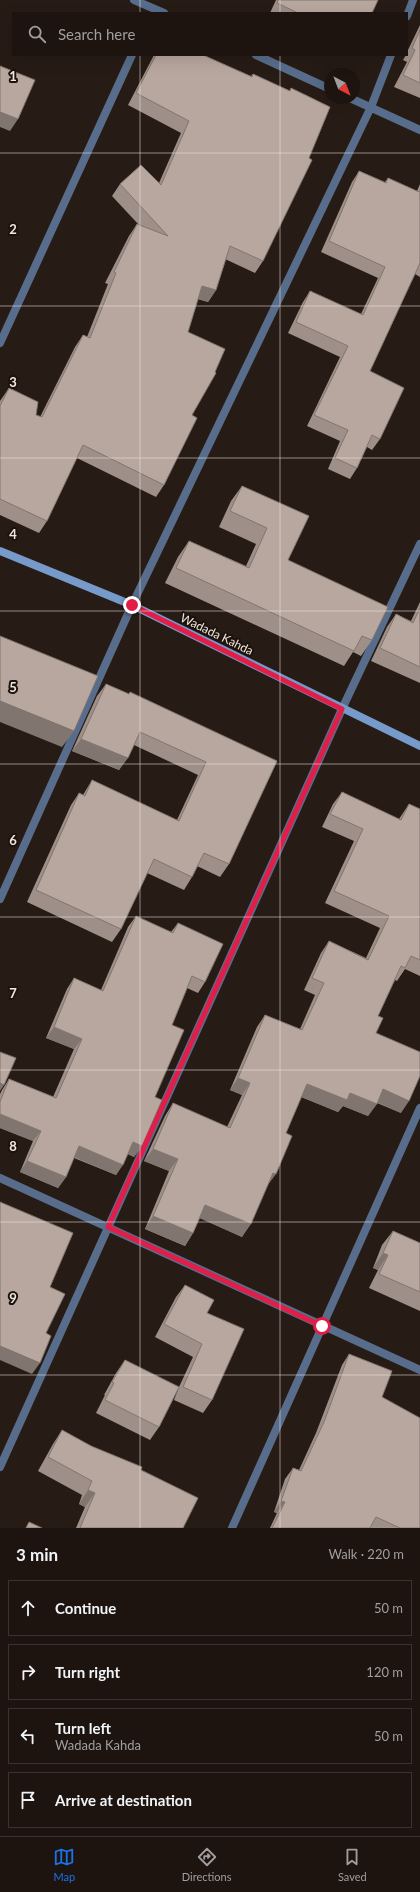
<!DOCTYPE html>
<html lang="en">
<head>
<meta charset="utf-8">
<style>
	body { margin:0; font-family:Lato,sans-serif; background:#251d19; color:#f1f3f6 }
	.compass { position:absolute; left:324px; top:68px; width:36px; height:36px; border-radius:50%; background:#1d1410; box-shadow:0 4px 16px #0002; rotate:138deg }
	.stop { position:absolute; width:12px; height:12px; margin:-9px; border:3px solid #e11d48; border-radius:50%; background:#fff }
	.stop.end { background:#e11d48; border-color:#fff; box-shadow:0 1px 4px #0008 }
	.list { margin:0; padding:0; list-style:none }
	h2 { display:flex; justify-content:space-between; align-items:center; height:52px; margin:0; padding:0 16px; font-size:17px }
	h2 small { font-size:13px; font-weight:400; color:#a09e9f }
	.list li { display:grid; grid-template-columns:26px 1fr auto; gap:12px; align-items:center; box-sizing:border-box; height:56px; margin:0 8px 8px; padding:0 8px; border:1px solid #3b3330; border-radius:0px }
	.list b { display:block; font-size:15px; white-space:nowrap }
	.list p { margin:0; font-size:13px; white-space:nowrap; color:#a09e9f }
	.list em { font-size:13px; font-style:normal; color:#a09e9f }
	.icon { flex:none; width:22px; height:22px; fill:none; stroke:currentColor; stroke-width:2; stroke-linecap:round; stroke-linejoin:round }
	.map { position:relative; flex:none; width:420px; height:1528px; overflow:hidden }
	.search { position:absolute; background:#1d1410; box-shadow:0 4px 16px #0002; left:12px; right:12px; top:12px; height:44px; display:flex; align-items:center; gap:10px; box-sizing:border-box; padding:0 14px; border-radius:0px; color:#a09e9f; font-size:15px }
	.sheet { height:308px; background:#1d1410 }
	nav { display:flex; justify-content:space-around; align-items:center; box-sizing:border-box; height:56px; border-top:1px solid #3b3330; background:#1d1410; font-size:11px; color:#a09e9f }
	nav a { display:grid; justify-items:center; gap:2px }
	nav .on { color:#1a73e8 }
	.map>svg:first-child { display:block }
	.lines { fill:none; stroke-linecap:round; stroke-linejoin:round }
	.minor { stroke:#576d8b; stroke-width:8 }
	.secondary { stroke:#769aca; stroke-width:8 }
	.wall { fill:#9e9089 }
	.shaded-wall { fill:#81756f }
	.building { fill:#b8a79f; stroke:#81756f }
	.route { stroke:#e11d48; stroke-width:5 }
	.grid { fill:none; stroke:#efe7e2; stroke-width:1; stroke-opacity:0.55 }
	.labels { text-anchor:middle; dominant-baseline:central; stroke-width:4; stroke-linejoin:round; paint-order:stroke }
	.street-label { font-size:12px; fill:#efe7e2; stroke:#1e120c }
	.grid-label { font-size:13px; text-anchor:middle; font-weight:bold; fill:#efe7e2; stroke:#1e120c; stroke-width:4; stroke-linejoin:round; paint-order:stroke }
</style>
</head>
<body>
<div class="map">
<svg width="420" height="1528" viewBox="0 0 420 1528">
	<rect width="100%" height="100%" fill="#271b15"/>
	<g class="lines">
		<!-- minor -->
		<path class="minor" d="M134,0L164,13
			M407,16L413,0
			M256,55L330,89
			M350,98L420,130
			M0,343L132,55
			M0,899L132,605L371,107L391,55
			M0,1178L420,1370
			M0,1467L342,709L420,544
			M232,1528L420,1108"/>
		<!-- secondary -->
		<path class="secondary" d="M0,551L132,605L420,746"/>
	</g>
	<!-- wall -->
	<path class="wall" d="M276,0H378L372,13H270Z
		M420,25V98L394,87L407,62L403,60L406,55H407V52Z
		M154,55H203L251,76L253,74L289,91L291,88L263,261L255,273L225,259L216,290L208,302L198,299L188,332L192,415L164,485L156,497L77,458L47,521L39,533L0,515V401L9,388L36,415L40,417L75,347L83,335L87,337L108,284L105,283L129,236L137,224L139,225L112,196L120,184L159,183L181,133L128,105Z
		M359,171L385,182L388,178L417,191L420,184V277L415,274L370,371L380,439L372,450L367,447L357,468L350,479L328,469L340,441L307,426L340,357L288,333L303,302L310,291L361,314L378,278L321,252L352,182Z
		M242,486L288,560L372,640L361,656L353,652L344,666L165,583L178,557L189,541L246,566L256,544L219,527L231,501Z
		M420,602V683L371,661L387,627L396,614L411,621Z
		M106,684L277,761L229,864L220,877L197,866L192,877L184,890L147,873L121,929L112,942L27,902L71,805L79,793L83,795L92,780L177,820L198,775L134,745L119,770L72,751L97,696Z
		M342,792L399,819L409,804L420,809V976L405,969L397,981L395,980L378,1016L376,1033L401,1113L377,1103L368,1116L343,1106L338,1112L301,1097L286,1133L267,1186L242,1237L200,1218L193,1233L185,1246L145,1229L169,1171L144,1161L165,1116L173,1103L227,1127L242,1095L230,1090L257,1027L265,1015L300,1029L315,995L304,990L321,953L329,941L366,958L380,928L325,903L354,841L322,827L333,804Z
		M136,916L171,932L178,923L205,982L198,993L187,988L172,1025L155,1097L142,1146L134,1157L128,1154L116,1175L74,1158L66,1177L58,1188L20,1172L33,1141L0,1128V1094L2,1090L9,1079L53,1097L74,1049L46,1038L67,989L74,978L101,990L128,927Z
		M393,1231L420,1243V1311L369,1288L378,1270L373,1268L382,1245Z
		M185,1285L207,1313L212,1400L203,1413L174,1400L179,1387L159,1427L150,1440L96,1413L105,1395H104L116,1373L125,1360L179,1387L193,1357L155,1337L176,1297Z
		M349,1354L382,1397L420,1528H270L277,1513L274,1512L285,1479L293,1468L299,1470L316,1433L342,1365Z
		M62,1430L91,1446L141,1470L183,1528H76L85,1507L79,1504L82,1495L38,1471L53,1444Z"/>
	<!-- shaded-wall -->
	<path class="shaded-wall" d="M0,112L18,119L10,131L0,127Z
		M202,286L216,290L208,302L194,298Z
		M0,701L74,731L62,747L0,722Z
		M81,739L128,758L119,770L72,751Z
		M54,1027L82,1039L74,1049L46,1038Z
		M238,1078L250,1083L242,1095L230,1090Z
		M0,1083L4,1085L0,1091Z
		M307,1084L350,1093L377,1104L368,1116L343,1106L338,1112L299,1096Z
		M383,1089L409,1101L401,1113L374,1101Z
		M0,1114L41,1131L33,1141L0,1128Z
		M133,1142L142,1146L134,1157L125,1153Z
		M79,1146L123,1165L116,1175L72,1156Z
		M153,1149L178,1159L169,1171L144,1161Z
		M27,1161L66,1177L58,1188L20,1172Z
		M273,1173L276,1174L267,1186Z
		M205,1205L251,1224L242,1237L197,1217Z
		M153,1216L193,1233L185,1246L145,1229Z
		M383,1253L388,1255L378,1270L373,1268Z
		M0,1346L40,1363L32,1374L0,1360Z
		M88,1490L95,1493L85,1507L79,1504Z
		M281,1501L285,1502L277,1513L274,1512Z"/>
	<!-- building -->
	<path class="building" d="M278,0H378L372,13H298L277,3Z
		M420,30V83L403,75L415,50L412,48Z
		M156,55H203L252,77L253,74L290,91L291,88L330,107L309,158L312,160L263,261L230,246L216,290L202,286L188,332L225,349L215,372L216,373L192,415L197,418L164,485L83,445L47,521L0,499V406L9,388L38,402L36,415L42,417L83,335L90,338L116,273L114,272L137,224L168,236L120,184L141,165L161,185L189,121L136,93Z
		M0,66L35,80L18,119L0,112Z
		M359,171L386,183L388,178L419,192L420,190V263L370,371L404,388L380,439L372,435L357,468L335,458L348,430L314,415L348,346L296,322L310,291L363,315L385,267L329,241Z
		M242,486L309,516L288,560L388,607L372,640L362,636L354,651L176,568L189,541L249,568L267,528L230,511Z
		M420,608V667L380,648L396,614L413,623Z
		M0,636L98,676L74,731L0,701Z
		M106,684L129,694L130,692L277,761L229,864L204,853L192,877L154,859L121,929L36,890L79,793L85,796L92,780L179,821L206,762L140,732L128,758L81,739Z
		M342,792L401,820L409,804L420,809V960L411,956L405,968L401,966L378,1016L383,1018L376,1033L420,1052V1076L409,1101L383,1089L377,1104L350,1093L347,1100L307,1084L286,1133L292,1136L276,1174L273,1173L251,1224L205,1205L193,1233L153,1216L178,1159L153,1149L173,1103L230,1128L250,1083L238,1078L265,1015L302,1030L324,983L312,978L329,941L368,960L389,916L334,891L363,829L330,814Z
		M136,916L173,933L178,923L223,944L205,982L192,976L172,1025L184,1030L155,1097L162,1100L142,1146L133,1142L123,1165L79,1146L66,1177L27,1161L41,1131L0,1114V1102L9,1079L56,1098L82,1039L54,1027L74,978L103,991Z
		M0,1052L16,1058L4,1085L0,1083Z
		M0,1202L73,1233L50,1287L65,1294L46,1333L51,1336L40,1363L0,1346Z
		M393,1231L420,1243V1292L379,1274L388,1255L383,1253Z
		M185,1285L214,1300L207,1313L244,1329L212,1400L183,1387L202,1344L164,1324Z
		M349,1354L392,1371L382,1397L420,1418V1528H400L376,1517L370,1528H272L285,1502L281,1501L293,1468L301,1471L324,1422Z
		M125,1360L179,1387L159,1427L105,1400L114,1383L112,1382Z
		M62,1430L91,1446L142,1467L141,1470L198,1498L183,1528H80L95,1493L88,1490L92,1481L48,1457Z
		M29,1522L42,1528H26Z"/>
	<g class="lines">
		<!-- route -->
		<path class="route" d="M132,605L342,709L108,1227L322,1326"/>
	</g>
	<!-- grid -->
	<path class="grid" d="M140,0V13M280,0V13M140,55V1528M280,55V1528M0,153H420M0,306H420M0,458H420M0,611H420M0,764H420M0,917H420M0,1070H420M0,1222H420M0,1375H420"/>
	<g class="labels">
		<!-- street labels -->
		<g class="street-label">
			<text transform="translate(217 634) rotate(26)">Wadada Kahda</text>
		</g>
	</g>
	<g class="grid-label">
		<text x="13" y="81">1</text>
		<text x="13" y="234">2</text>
		<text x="13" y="387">3</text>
		<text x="13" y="539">4</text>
		<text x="13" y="692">5</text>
		<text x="13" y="845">6</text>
		<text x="13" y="998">7</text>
		<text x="13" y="1151">8</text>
		<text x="13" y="1303">9</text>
	</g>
</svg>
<svg class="compass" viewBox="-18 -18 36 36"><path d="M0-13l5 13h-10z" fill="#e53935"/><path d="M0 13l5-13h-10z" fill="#a09e9f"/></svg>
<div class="stop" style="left:322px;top:1326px"></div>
<div class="stop end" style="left:132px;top:605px"></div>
<div class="search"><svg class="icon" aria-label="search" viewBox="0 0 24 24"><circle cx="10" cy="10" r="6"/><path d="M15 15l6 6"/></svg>Search here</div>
</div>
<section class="sheet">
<h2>3 min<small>Walk · 220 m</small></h2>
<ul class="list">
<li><svg class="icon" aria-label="ahead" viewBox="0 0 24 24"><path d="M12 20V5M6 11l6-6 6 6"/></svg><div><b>Continue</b></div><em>50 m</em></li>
<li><svg class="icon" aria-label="right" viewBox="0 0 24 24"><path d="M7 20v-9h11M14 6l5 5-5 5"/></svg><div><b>Turn right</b></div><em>120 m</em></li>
<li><svg class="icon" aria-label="left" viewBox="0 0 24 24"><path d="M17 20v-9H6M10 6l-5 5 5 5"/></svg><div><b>Turn left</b><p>Wadada Kahda</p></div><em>50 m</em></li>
<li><svg class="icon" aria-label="arrive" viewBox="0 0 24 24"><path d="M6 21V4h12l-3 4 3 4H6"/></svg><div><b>Arrive at destination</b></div></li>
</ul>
</section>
<nav>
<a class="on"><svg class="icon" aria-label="map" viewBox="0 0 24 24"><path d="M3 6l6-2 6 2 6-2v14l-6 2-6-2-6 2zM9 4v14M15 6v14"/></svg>Map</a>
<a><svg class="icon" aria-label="directions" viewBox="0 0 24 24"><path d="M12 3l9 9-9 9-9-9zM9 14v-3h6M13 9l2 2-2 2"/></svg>Directions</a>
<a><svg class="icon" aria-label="saved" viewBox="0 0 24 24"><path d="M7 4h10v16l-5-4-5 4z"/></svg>Saved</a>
</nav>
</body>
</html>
